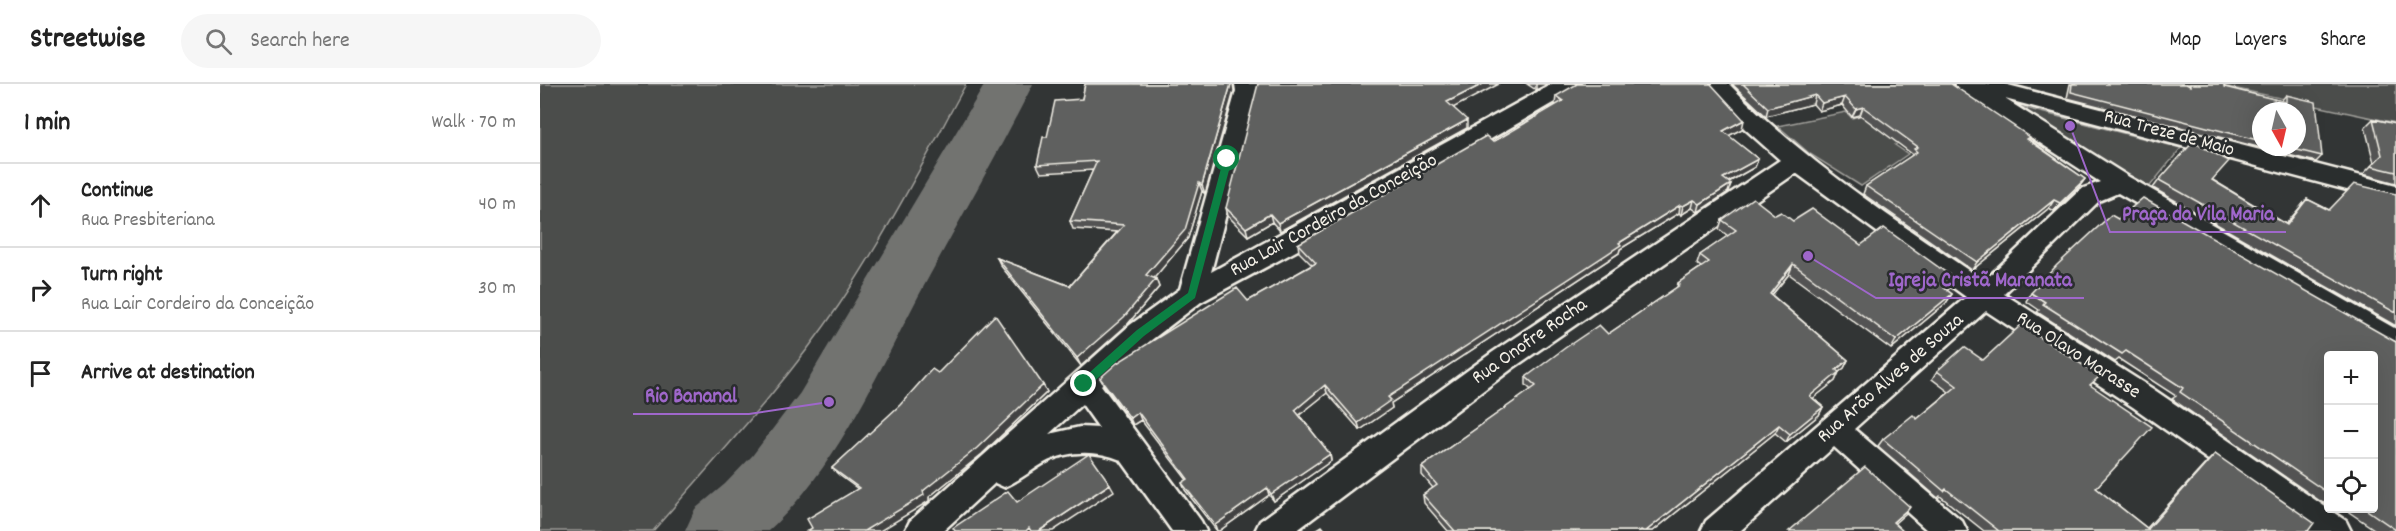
<!DOCTYPE html>
<html lang="en">
<head>
<meta charset="utf-8">
<style>
	body { margin:0; font-family:Dekko,sans-serif; background:#f6f6f6; color:#222 }
	.controls { position:absolute; right:18px; bottom:18px; display:grid; overflow:hidden; border-radius:6px; box-shadow:0 6px 24px #0002 }
	.controls button { width:54px; height:54px; display:grid; place-items:center; padding:0; border:0; border-bottom:2px solid #e0e0e0; background:#fff; color:#222; font:30px sans-serif }
	.compass { position:absolute; left:1712px; top:18px; width:54px; height:54px; border-radius:50%; background:#fff; box-shadow:0 6px 24px #0002; rotate:172deg }
	.stop { position:absolute; width:18px; height:18px; margin:-14px; border:4px solid #0b8043; border-radius:50%; background:#fff }
	.stop.end { background:#0b8043; border-color:#fff; box-shadow:0 2px 6px #0008 }
	.list { margin:0; padding:0; list-style:none }
	h2 { display:flex; justify-content:space-between; align-items:center; height:78px; margin:0; padding:0 24px; font-size:26px }
	h2 small { font-size:20px; font-weight:400; color:#767676 }
	.list li { display:grid; grid-template-columns:39px 1fr auto; gap:18px; align-items:center; box-sizing:border-box; height:84px; padding:0 24px; border-top:2px solid #e0e0e0 }
	.list b { display:block; font-size:22px; white-space:nowrap }
	.list p { margin:0; font-size:20px; white-space:nowrap; color:#767676 }
	.list em { font-size:20px; font-style:normal; color:#767676 }
	.icon { flex:none; width:33px; height:33px; fill:none; stroke:currentColor; stroke-width:2; stroke-linecap:round; stroke-linejoin:round }
	.map { position:relative; flex:none; width:1856px; height:447px; overflow:hidden }
	header { display:flex; align-items:center; gap:36px; box-sizing:border-box; height:84px; padding:0 30px; background:#fff; border-bottom:2px solid #e0e0e0 }
	header strong { font-size:28px }
	nav { display:flex; gap:33px; margin-inline-start:auto; font-size:21px }
	.search { width:420px; height:54px; background:#f6f6f6; display:flex; align-items:center; gap:15px; box-sizing:border-box; padding:0 21px; border-radius:33px; color:#767676; font-size:22px }
	main { display:flex }
	aside { flex:1; background:#fff }
	.map>svg:first-child { display:block }
	.green { fill:#4b4d4c; stroke:#a09f9a; stroke-width:1.5 }
	.lines { fill:none; stroke-linecap:round; stroke-linejoin:round }
	.river { fill:#727370; fill-rule:evenodd }
	.minor-casing { stroke:#f4f1e8; stroke-width:5 }
	.minor { fill:#2a2d2e; fill-rule:evenodd }
	.wall { fill:#525352; stroke:#f4f1e8; stroke-width:1.5; fill-rule:evenodd }
	.shaded-wall { fill:#424342; stroke:#f4f1e8; stroke-width:1.5 }
	.building { fill:#5f605f; stroke:#f4f1e8; stroke-width:1.5 }
	.route { fill:#0b8043 }
	.labels { text-anchor:middle; dominant-baseline:central; stroke-width:5; stroke-linejoin:round; paint-order:stroke }
	.street-label { font-size:20px; fill:#f4f1e8; stroke:#2a2d2e }
	.leader { fill:none; stroke:#9f67cb; stroke-width:2 }
	.callout-dot { fill:#9f67cb; stroke:#2a2d2e; stroke-width:2 }
	.callout-label { font-size:21px; text-anchor:middle; font-weight:bold; fill:#9f67cb; stroke:#2a2d2e; stroke-width:5; stroke-linejoin:round; paint-order:stroke }
</style>
</head>
<body>
<header>
<strong>Streetwise</strong>
<div class="search"><svg class="icon" aria-label="search" viewBox="0 0 24 24"><circle cx="10" cy="10" r="6"/><path d="M15 15l6 6"/></svg>Search here</div>
<nav><a>Map</a><a>Layers</a><a>Share</a></nav>
</header>
<main>
<aside>
<h2>1 min<small>Walk · 70 m</small></h2>
<ul class="list">
<li><svg class="icon" aria-label="ahead" viewBox="0 0 24 24"><path d="M12 20V5M6 11l6-6 6 6"/></svg><div><b>Continue</b><p>Rua Presbiteriana</p></div><em>40 m</em></li>
<li><svg class="icon" aria-label="right" viewBox="0 0 24 24"><path d="M7 20v-9h11M14 6l5 5-5 5"/></svg><div><b>Turn right</b><p>Rua Lair Cordeiro da Conceição</p></div><em>30 m</em></li>
<li><svg class="icon" aria-label="arrive" viewBox="0 0 24 24"><path d="M6 21V4h12l-3 4 3 4H6"/></svg><div><b>Arrive at destination</b></div></li>
</ul>
</aside>
<div class="map">
<svg width="1856" height="447" viewBox="0 0 1856 447">
	<rect width="100%" height="100%" fill="#323535"/>
	<filter id="ink" filterUnits="userSpaceOnUse"><feTurbulence type="fractalNoise" baseFrequency=".0167" numOctaves="2"/><feDisplacementMap in="SourceGraphic" scale="12" xChannelSelector="R" yChannelSelector="G"/><feConvolveMatrix kernelMatrix="1 2 1 2 8 2 1 2 1" color-interpolation-filters="sRGB"/></filter>
	<g filter="url(#ink)">
		<!-- green -->
		<path class="green" d="M0,0H426C385,75 346,151 299,221C244,302 176,374 113,447H0Z
			M1674,0H1856V39Z
			M1470,20L1641,64L1606,107Z
			M1306,28L1312,34L1335,28L1361,57L1355,61L1368,70L1321,102L1270,70L1238,42Z"/>
		<g class="lines">
			<!-- river -->
			<path class="river" d="M445,0H493C457,72 416,142 378,213C337,291 294,388 228,447H145L155,425L185,400L212,372L260,309Z"/>
			<defs>
				<path id="minor" d="M695,0H717L718,7L671,188L1012,0H1040L1037,5L782,153L661,218L610,257L561,301L661,437L666,447H632L581,376C556,366 528,366 504,379C490,387 479,397 464,403L455,399L403,447H365L370,437L590,241L640,205L696,7ZM542,320L559,344L540,343L509,350Z
					M1165,0H1189C1264,78 1355,136 1444,197L1541,105L1560,98L1417,5L1414,0H1464L1856,101V119L1465,15L1589,93L1856,245V269L1578,109L1559,117L1464,210L1613,305L1806,437L1811,447H1769L1593,323L1446,227L1314,345L1422,437L1427,447H1388L1294,363L1200,447H1161L1166,437L1426,213L1256,89L973,284L756,447H715L720,437L953,268L1240,76L1204,44Z"/>
			</defs>
			<!-- minor casing -->
			<use href="#minor" class="minor-casing"/>
			<!-- minor -->
			<use href="#minor" class="minor"/>
		</g>
		<!-- wall -->
		<path class="wall" d="M545,0H693L694,7L665,110L662,107L648,154L614,194L616,195L619,203L587,241L541,282L461,182L457,174L530,202L577,148L533,145L530,137L553,86L501,89L497,81L507,53L542,15Z
			M987,0H1008L996,6Z
			M1192,0H1411L1545,95L1539,103L1514,127L1509,124L1432,186L1323,110L1326,102L1371,72L1372,70L1320,31L1312,33L1302,21L1279,27L1273,20L1226,32Z
			M1530,0H1684V3L1741,17L1746,11L1782,72L1776,78L1527,14ZM1721,27L1757,63H1721Z
			M1016,12L1202,45L1188,52L1218,75L1215,83L1189,98L1188,108L1158,128L1152,124L1141,131L1139,129L1080,165L1079,169L851,319L852,324L820,346L787,309L759,331L790,370L791,377L734,417L729,411L679,447H677L645,406L642,399L647,396L601,336L593,341L564,301L560,294L708,217L772,181L759,168L758,160L953,58L1016,21L1015,20Z
			M913,24L927,44L740,147L732,138L708,152L688,132L686,124Z
			M1833,35L1856,40V99L1823,90L1834,79L1825,43Z
			M1619,96H1673L1746,140L1767,115L1789,126L1856,110V242L1613,104Z
			M1235,131L1321,161L1410,204L1407,206L1412,210L1406,219L1351,265L1249,190L1232,211L1308,276L1304,284L1299,288L1295,297L1273,314L1283,323L1279,331L1246,358L1235,349L1113,447H908L884,419L883,411L893,404L882,391V383L991,306L986,301V293L1068,250L1137,203L1138,199L1161,183L1157,180L1160,171L1188,152L1179,145L1182,136Z
			M1578,135L1856,258V447H1837L1803,424H1833L1788,272V415L1783,419L1632,315L1636,312L1579,275L1575,278L1497,228L1499,226L1486,217L1491,209Z
			M1443,276L1551,301L1556,404L1607,444L1667,378L1675,370L1768,447H1444L1400,412L1398,414L1338,362L1343,355L1377,335L1409,308L1392,295L1397,287Z
			M398,289L503,301L507,308L442,370L389,413V417L272,444L318,405L299,391L292,384Z"/>
		<!-- shaded-wall -->
		<path class="shaded-wall" d="M691,0H693L694,7L665,110L662,101Z
			M943,0H959L907,27V18Z
			M996,0H1008L996,6Z
			M1275,11L1273,20L1226,32L1228,24Z
			M1305,13L1302,21L1279,27L1282,19Z
			M1323,23L1320,31L1312,33L1316,25Z
			M927,36V44L740,147L738,139Z
			M1204,36L1202,45L1180,56L1183,47Z
			M1218,75L1215,83L1181,102L1183,94Z
			M1545,95L1539,103L1514,127L1520,119Z
			M659,99L662,107L648,154L610,199L606,191Z
			M1191,100L1188,108L1158,128L1160,120Z
			M1154,116L1152,124L1141,131L1143,122Z
			M1514,116L1509,124L1432,186L1437,178Z
			M1140,121L1139,129L1080,165L1079,169L851,319L852,324L820,346L818,339L848,313L1079,159Z
			M730,130L732,138L708,152L706,144Z
			M1253,180L1249,190L1226,218L1230,210Z
			M616,195L619,203L587,241L541,282L537,274Z
			M1415,195L1410,204L1399,213L1404,204Z
			M1412,210L1406,219L1351,265L1356,256Z
			M1308,276L1304,284L1299,288L1295,297L1266,320L1270,312L1296,286Z
			M503,301L507,308L442,370L389,413V417L340,447H324L383,407Z
			M785,301L787,309L757,333L755,326Z
			M1283,323L1279,331L1246,358L1250,350Z
			M598,328L601,336L593,341L590,334Z
			M1239,341L1235,349L1113,447H1106Z
			M790,370L791,377L734,417L731,410Z
			M570,400L574,407L513,447H499Z
			M727,404L729,411L679,447H677L675,441Z
			M1370,423L1365,430L1348,445L1353,438Z"/>
		<!-- building -->
		<path class="building" d="M545,0H691L662,101L659,99L645,146L606,191L616,195L584,233L537,274L457,174L530,202L584,141L530,137L557,77L497,81L503,53H507L515,17L542,15Z
			M718,0H943L907,18L927,36L738,139L730,130L706,144L686,124Z
			M1037,0H1171L1204,36L1183,47L1218,75L1183,94L1191,100L1160,120L1154,116L1143,122L1140,121L1079,159L1081,161L848,313L851,316L818,339L785,301L755,326L790,370L731,410L727,404L675,441L642,399L648,395L598,328L590,334L560,294L577,279L697,204L708,217L776,179L758,160L946,52L953,58L1023,17L1016,12Z
			M1203,0H1411L1490,53L1487,55L1545,95L1520,119L1514,116L1437,178L1326,102L1377,68L1374,65L1378,63L1323,23L1316,25L1305,13L1282,19L1275,11L1228,24Z
			M1532,0H1646L1650,2V0H1684V3L1746,18V11L1776,18L1782,72L1745,63H1757V27H1721V57L1531,8Z
			M1833,35L1856,40V88L1831,82L1842,71Z
			M1653,58L1689,77L1672,96L1747,141L1767,115L1789,126L1814,100L1856,110V229L1619,96Z
			M1213,114L1235,131L1241,128L1253,137L1272,125L1321,161L1344,144L1415,195L1404,204L1412,210L1356,256L1253,180L1230,210L1308,276L1296,286L1299,288L1270,312L1283,323L1250,350L1239,341L1106,447H1103L1101,446L1100,447H915L883,411L897,401L882,383L996,302L986,293L1025,264L1059,241L1068,250L1140,201L1138,199L1169,178L1160,171L1196,146L1182,136Z
			M1603,114L1856,258V446L1824,424H1833V272H1788V409L1640,308L1643,304L1586,267L1582,270L1503,220L1505,218L1491,209L1517,181L1571,131L1578,135Z
			M455,231L503,301L437,364L383,407L384,411L324,447H267L272,444L267,435L319,404L292,384L360,321L392,285L398,289Z
			M1481,241L1560,292L1550,301L1612,343L1556,404L1608,445L1675,370L1774,439L1768,447H1459L1406,405L1404,407L1343,355L1373,331L1377,335L1417,302L1397,287L1424,263L1443,276Z
			M549,370L570,400L499,447H491L489,444L486,447H415L413,444L468,407L477,418Z
			M1325,383L1370,423L1353,438L1363,447H1249Z
			M782,442L786,447H774Z"/>
	</g>
	<!-- route -->
	<path class="route" d="M684,73L692,75L655,214L604,252L548,303H540V297L597,246L648,209Z"/>
	<g class="labels">
		<!-- street labels -->
		<g class="street-label">
			<text transform="translate(1629 50) rotate(15)">Rua Treze de Maio</text>
			<text transform="translate(794 132) rotate(-29)">Rua Lair Cordeiro da Conceição</text>
			<text transform="translate(990 258) rotate(-35)">Rua Onofre Rocha</text>
			<text transform="translate(1538 272) rotate(33)">Rua Olavo Marasse</text>
			<text transform="translate(1351 295) rotate(-41)">Rua Arão Alves de Souza</text>
		</g>
	</g>
	<!-- callouts -->
	<path class="leader" d="M1530 42L1570 148H1746M1268 172L1336 214H1544M289 318L209 330H93"/>
	<g class="callout-dot">
		<circle cx="1530" cy="42" r="6"/>
		<circle cx="1268" cy="172" r="6"/>
		<circle cx="289" cy="318" r="6"/>
	</g>
	<g class="callout-label">
		<text x="1658" y="136">Praça da Vila Maria</text>
		<text x="1440" y="202">Igreja Cristã Maranata</text>
		<text x="151" y="318">Rio Bananal</text>
	</g>
</svg>
<div class="controls">
<button>+</button>
<button>−</button>
<button><svg class="icon" aria-label="locate" viewBox="0 0 24 24"><circle cx="12" cy="12" r="6"/><path d="M12 2v4M12 18v4M2 12h4M18 12h4"/></svg></button>
</div>
<svg class="compass" viewBox="-18 -18 36 36"><path d="M0-13l5 13h-10z" fill="#e53935"/><path d="M0 13l5-13h-10z" fill="#767676"/></svg>
<div class="stop" style="left:687px;top:75px"></div>
<div class="stop end" style="left:544px;top:300px"></div>
</div>
</main>
</body>
</html>
